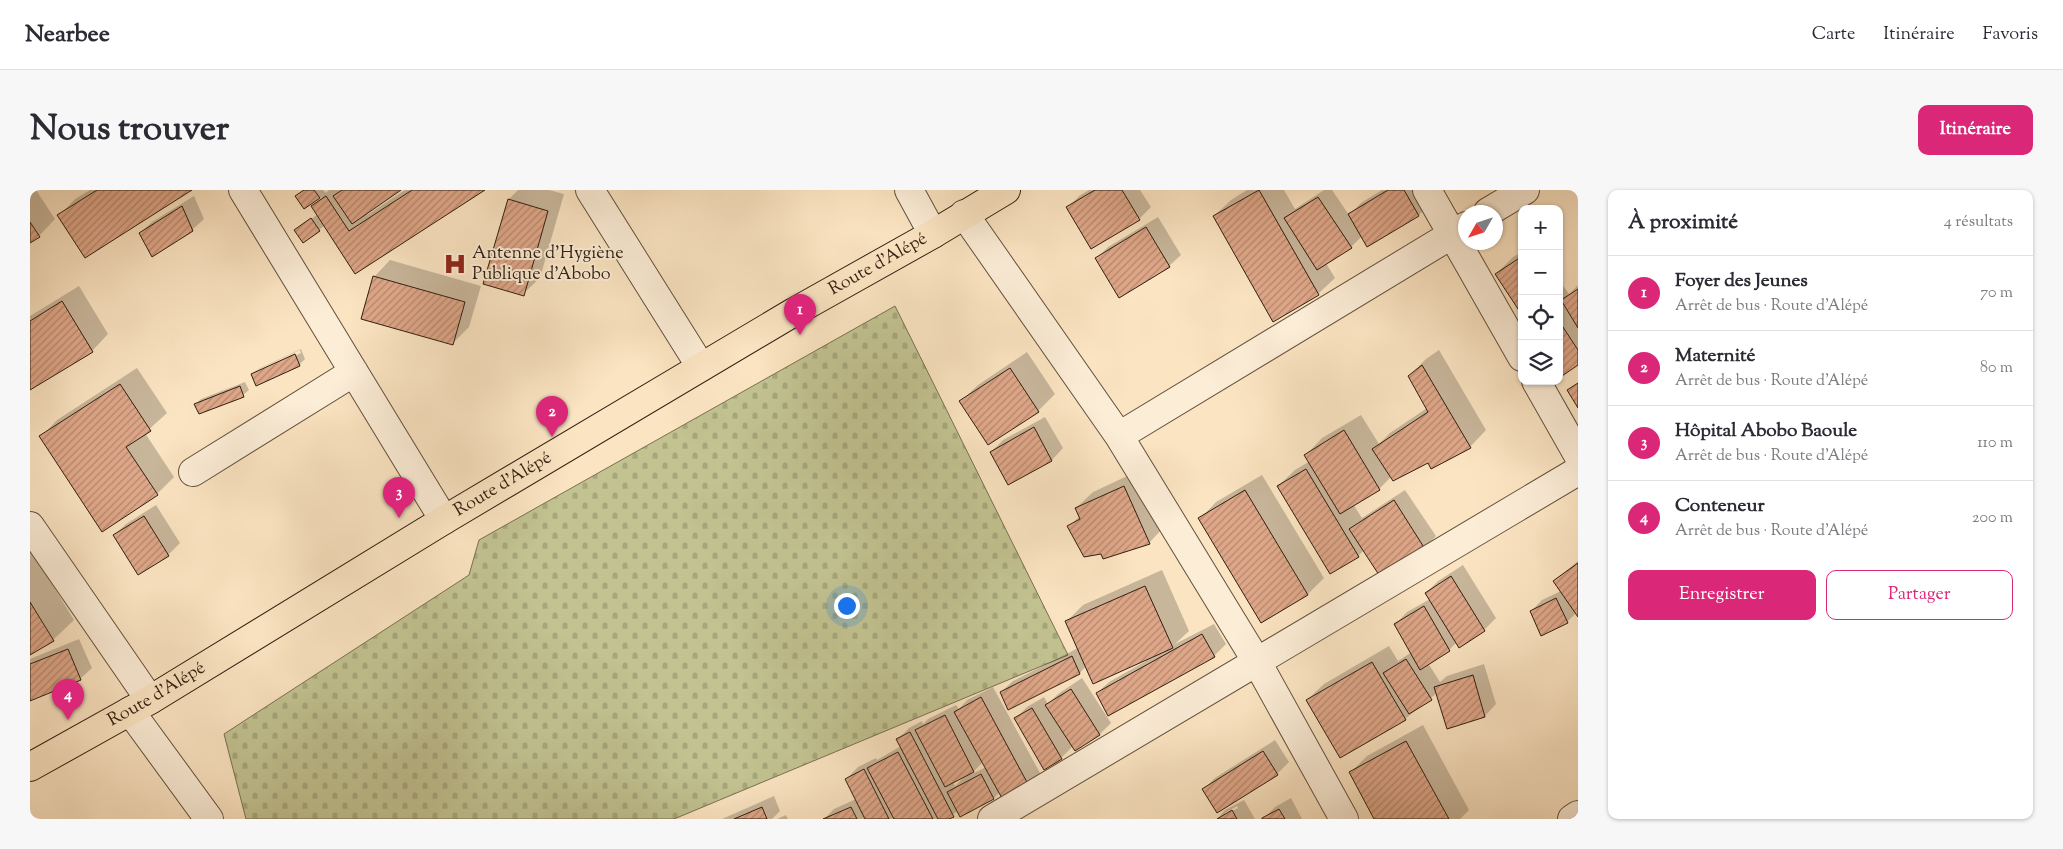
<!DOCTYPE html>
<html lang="fr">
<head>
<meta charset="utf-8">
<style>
	body { margin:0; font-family:"Sorts Mill Goudy",serif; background:#f7f7f7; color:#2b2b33 }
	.controls { position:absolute; right:15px; top:15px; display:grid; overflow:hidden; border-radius:10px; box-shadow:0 1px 4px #0004 }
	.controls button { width:45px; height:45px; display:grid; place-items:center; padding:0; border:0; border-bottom:1px solid #e1e1e2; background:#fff; color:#2b2b33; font:25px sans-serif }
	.compass { position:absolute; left:1428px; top:15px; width:45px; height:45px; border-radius:50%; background:#fff; box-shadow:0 1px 4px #0004; rotate:231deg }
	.you { position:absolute; left:816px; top:415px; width:18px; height:18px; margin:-12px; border:4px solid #fff; border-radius:50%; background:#1a73e8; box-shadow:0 0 0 8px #1a73e833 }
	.badge { display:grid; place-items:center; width:32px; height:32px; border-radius:50%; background:#db2777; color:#fff; font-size:16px; font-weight:700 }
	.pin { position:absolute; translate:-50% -41px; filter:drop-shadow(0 1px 2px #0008) }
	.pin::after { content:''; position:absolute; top:26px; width:18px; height:15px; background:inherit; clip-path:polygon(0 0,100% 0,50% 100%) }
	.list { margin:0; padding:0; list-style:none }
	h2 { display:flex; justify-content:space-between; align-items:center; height:65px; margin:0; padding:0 20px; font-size:21px }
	h2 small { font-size:16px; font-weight:400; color:#7c7c81 }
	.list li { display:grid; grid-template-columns:32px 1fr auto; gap:15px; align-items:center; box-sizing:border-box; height:75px; padding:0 20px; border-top:1px solid #e1e1e2 }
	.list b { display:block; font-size:19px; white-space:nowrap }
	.list p { margin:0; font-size:16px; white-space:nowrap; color:#7c7c81 }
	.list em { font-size:16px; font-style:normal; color:#7c7c81 }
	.actions { display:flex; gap:10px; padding:15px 20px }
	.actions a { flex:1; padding:11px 0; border:1px solid #db2777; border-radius:10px; text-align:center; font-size:18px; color:#db2777 }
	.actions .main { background:#db2777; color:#fff }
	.icon { flex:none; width:28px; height:28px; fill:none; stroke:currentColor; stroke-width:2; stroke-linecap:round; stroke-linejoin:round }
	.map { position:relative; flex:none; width:1548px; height:629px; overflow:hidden; border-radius:10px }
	header { display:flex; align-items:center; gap:30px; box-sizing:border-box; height:70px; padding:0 25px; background:#fff; border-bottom:1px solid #e1e1e2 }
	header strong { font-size:24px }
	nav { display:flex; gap:28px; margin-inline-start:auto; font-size:18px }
	.intro { display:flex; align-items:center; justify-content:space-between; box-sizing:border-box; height:120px; padding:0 30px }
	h1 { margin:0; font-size:35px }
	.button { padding:12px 22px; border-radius:10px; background:#db2777; color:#fff; font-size:18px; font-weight:700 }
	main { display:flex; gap:30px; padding:0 30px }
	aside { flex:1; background:#fff; border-radius:10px; box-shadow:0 1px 4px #0004 }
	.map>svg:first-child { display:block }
	.cemetery { fill:url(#cemetery-stones); stroke:#797050 }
	.shadow { fill:#0003; fill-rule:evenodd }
	.building { fill:url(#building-hatch); stroke:#301e0f }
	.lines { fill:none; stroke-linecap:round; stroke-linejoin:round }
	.minor-casing { stroke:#63503c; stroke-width:30 }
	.major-casing { stroke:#301e0f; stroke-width:30 }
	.minor { stroke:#fcedd7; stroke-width:28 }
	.major { stroke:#fbe4c2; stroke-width:28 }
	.labels { text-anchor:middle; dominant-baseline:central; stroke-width:4; stroke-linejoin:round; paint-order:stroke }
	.poi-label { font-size:18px; fill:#301e0f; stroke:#fcedd7; text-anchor:start }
	.street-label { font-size:18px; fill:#301e0f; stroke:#fcedd7 }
</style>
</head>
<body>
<header>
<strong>Nearbee</strong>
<nav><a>Carte</a><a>Itinéraire</a><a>Favoris</a></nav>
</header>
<div class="intro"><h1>Nous trouver</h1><a class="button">Itinéraire</a></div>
<main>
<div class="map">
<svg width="1548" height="629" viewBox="0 0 1548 629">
	<defs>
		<pattern id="cemetery-stones" width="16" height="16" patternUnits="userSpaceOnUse" patternTransform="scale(1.25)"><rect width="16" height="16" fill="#c2c391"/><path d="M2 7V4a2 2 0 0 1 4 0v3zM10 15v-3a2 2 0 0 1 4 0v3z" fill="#a7a77c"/></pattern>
		<pattern id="building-hatch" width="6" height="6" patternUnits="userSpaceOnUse" patternTransform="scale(1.25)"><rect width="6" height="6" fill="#dfa789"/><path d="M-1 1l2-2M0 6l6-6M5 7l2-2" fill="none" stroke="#b5876e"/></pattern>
	</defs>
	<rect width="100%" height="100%" fill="#fbe4c2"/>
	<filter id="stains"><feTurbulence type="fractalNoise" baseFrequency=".004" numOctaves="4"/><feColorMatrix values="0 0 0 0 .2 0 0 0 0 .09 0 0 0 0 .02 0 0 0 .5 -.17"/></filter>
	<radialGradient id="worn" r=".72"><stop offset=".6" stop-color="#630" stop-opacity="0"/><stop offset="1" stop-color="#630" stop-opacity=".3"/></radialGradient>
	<!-- cemetery -->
	<path class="cemetery" d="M865,116L1038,465L644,629H216L194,544L439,385L449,350Z"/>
	<!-- shadow -->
	<path class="shadow" d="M0,0H6L25,29L9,46L0,52Z
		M60,0H159L29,26L45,9Z
		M273,0H293L296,3L299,0H368L336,23L337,25L375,0H452L326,82L295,35L289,40H266L288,24L283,16L293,6L274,17L266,6Z
		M488,0H519L534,4L510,88L493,104L479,9Z
		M1059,0H1110L1121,17L1109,29L1061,58L1038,18L1049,6Z
		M1217,0H1254L1265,19L1294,0H1302L1319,25L1331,13L1352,0H1392L1400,13L1389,25L1338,55L1332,46L1321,57L1296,73L1305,88L1288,104L1184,26L1201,10Z
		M164,6L174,29L162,40L110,43L122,32Z
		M1128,27L1151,65L1139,76L1067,68L1078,57Z
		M1492,62V123L1466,84L1483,67Z
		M360,70L451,96L439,137L423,153L344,87Z
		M1529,90L1539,104L1548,95V174L1529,180Z
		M49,96L78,144L62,161L0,198V126Z
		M271,159L275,169L269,175L227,194L222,185L228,179ZM270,160L271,163L227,183V180Z
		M1409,160L1456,240L1440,257L1361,287L1349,299L1323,314L1332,328L1375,300L1406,346L1395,358L1334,360L1328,366L1248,296L1265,280L1280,271L1276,265L1292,248L1331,225L1349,254L1360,243L1397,218L1379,186L1396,169Z
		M997,162L1025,204L1008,221L959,253L931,211L948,195Z
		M107,178L137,223L115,243L144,287L127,304L11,247L27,230Z
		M215,192L219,200L213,205L166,214L171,209Z
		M1015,227L1033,258L1022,270L978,294L961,262L973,250Z
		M1110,280L1135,336L1119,353L1072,363L1039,336L1050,326L1046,318L1063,302Z
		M1232,285L1294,388L1278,404L1232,431L1170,329L1186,312Z
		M126,315L150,353L138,365L109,383L84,345L96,334Z
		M0,358L44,430L23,450L0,463Z
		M1548,371V425L1546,423L1537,432L1501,421L1512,410L1531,401L1524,391Z
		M1433,375L1466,428L1454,440L1427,452L1419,460L1398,473L1410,492L1417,486L1454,474L1466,514L1455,526L1418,537L1407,503L1375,529L1277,510L1294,494L1359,456L1368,471L1382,462L1366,434L1377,422L1400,409L1396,403L1408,391Z
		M1132,380L1159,441L1145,454L1184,434L1196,454L1184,466L1067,503L1079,492L1116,471V469L1056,476L1050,483L979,518L971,502L983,491L1048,458L1036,432L1053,415Z
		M49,449L62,478L50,489L0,510V469Z
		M1052,488L1081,533L1070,544L1045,559L1043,556L1031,568L986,528L997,517L1014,507L1018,514L1028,504Z
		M963,497L1010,583L999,595L970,602L964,608L931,626L928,621L916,629H794L804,619L826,609L816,589L828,577L846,568L847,570L871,556L868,549L879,538L892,531L893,534L898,529L926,515L929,519L937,510ZM953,572L956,577L940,585ZM934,587L925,596L923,592Z
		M1393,535L1439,620L1430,629H1346L1320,583L1337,566Z
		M1245,550L1259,572L1247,584L1188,621L1174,599L1185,588Z
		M744,606L750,621L742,629H692Z
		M1261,608L1272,629H1233L1245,617Z
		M1214,610L1225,629H1187L1195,620ZM1207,616L1208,618L1195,625V623Z
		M756,625L758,629H747Z"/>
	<!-- building -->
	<path class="building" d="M67,0H162L55,68L27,25Z
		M274,0H284L290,8L274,19L265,6Z
		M312,0H371L322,34L303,6Z
		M382,0H455L325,84L281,16L296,6L319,41Z
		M1065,0H1092L1110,30L1061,59L1036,17Z
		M1229,0L1289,105L1243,132L1183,26Z
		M1358,0H1374L1389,26L1337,57L1318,24Z
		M1288,7L1322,58L1287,80L1254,28Z
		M478,9L518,21L494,106L453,94Z
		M152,16L163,41L122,67L109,43Z
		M281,28L290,41L273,53L264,40Z
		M0,32L10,47L0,53Z
		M1116,37L1140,77L1089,108L1065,68Z
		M1488,69L1492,74V125L1465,84Z
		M343,86L435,112L423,155L331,129Z
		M1548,99V138L1531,110Z
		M32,111L63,162L0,200V131Z
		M1529,131L1548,160V175L1532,186L1529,182Z
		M265,164L270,176L226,196L221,184Z
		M1392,175L1441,258L1401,279L1398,273L1363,291L1342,259L1398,222L1378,186Z
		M980,178L1009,222L958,255L929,211Z
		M1548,193V218L1537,200Z
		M90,194L121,241L96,257L128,305L72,342L9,246Z
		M210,196L214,207L169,224L164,214Z
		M1004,237L1022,271L978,295L960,262Z
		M1314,240L1350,300L1310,324L1274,265Z
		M1276,279L1329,367L1300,384L1247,296Z
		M1094,296L1120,354L1073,369L1071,364L1054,367L1037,336L1050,329L1045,318Z
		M1215,300L1278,405L1231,433L1168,328Z
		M1364,310L1395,359L1351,388L1319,339Z
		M114,326L139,366L108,385L83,345Z
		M1548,373V427L1523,391Z
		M1421,386L1455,441L1429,458L1395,403Z
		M1115,396L1143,458L1063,494L1035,431Z
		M1526,408L1538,433L1511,446L1500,421Z
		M0,412L24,451L0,465Z
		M1394,416L1420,461L1390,480L1364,434Z
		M1172,444L1185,467L1078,526L1066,503Z
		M38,459L51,490L0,511V474Z
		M1042,466L1050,484L978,520L970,502Z
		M1376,469L1402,510L1379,524L1353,483Z
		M1342,472L1376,530L1310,568L1276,510Z
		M1443,485L1455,527L1417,539L1404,497Z
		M1041,499L1070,545L1045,561L1015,515Z
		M951,507L999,596L973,610L924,522Z
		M1002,518L1032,569L1014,580L984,528Z
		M915,525L944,582L915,597L885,540Z
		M880,542L924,627L919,629H908L866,549Z
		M1376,551L1419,629H1344L1319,582Z
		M1233,561L1248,585L1187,623L1172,599Z
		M868,562L903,629H864L837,578Z
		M834,579L859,629H835L815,589Z
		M951,584L964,609L930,627L917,602Z
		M732,617L737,629H704Z
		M821,617L827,629H793Z
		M1249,619L1255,629H1232V628Z
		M1202,620L1207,629H1187Z"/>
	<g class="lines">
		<defs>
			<path id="minor" d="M213,0L414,330
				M560,0L671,177
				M879,0L903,44
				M1397,0L1492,167
				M1458,22L1495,0
				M934,24L1089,246L1227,472L1314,629
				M1506,191L1548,265
				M1089,246L1436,36
				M163,282L324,182
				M0,336L120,510
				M100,521L179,629
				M962,629L1548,281
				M1542,629L1548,625"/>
			<g id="major">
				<path id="s1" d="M0,577L120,510L414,330L764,122L903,44L976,0"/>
			</g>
		</defs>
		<!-- minor casing -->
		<use href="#minor" class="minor-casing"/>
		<!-- major casing -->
		<use href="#major" class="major-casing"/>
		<!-- minor -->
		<use href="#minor" class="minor"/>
		<!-- major -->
		<use href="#major" class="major"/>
	</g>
	<!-- icons -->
	<defs>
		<symbol id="hospital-bare" viewBox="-9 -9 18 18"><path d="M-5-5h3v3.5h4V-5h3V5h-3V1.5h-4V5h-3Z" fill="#8f2418" stroke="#fcedd7" stroke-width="2.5" paint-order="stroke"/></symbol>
	</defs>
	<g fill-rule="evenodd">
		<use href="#hospital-bare" x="409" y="58" width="32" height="32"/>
	</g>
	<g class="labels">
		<!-- poi labels -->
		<g class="poi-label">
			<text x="442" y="64">Antenne d'Hygiène<tspan x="442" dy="21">Publique d'Abobo</tspan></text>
		</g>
		<!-- street labels -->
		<g class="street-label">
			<text stroke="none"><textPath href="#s1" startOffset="986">Route d'Alépé</textPath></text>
			<text stroke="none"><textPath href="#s1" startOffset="551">Route d'Alépé</textPath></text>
			<text stroke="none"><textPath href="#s1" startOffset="146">Route d'Alépé</textPath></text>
		</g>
	</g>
	<rect width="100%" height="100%" filter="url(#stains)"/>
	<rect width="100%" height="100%" fill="url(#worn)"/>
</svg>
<div class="controls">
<button>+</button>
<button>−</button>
<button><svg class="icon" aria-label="locate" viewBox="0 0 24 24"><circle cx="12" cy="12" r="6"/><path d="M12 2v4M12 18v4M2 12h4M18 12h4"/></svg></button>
<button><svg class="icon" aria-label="layers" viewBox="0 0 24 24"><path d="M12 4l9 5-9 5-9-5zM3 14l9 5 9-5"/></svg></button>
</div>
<svg class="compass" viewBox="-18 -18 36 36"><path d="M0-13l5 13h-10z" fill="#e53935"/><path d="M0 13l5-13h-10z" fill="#7c7c81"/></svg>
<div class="you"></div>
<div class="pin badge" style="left:770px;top:145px">1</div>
<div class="pin badge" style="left:522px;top:247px">2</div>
<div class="pin badge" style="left:369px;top:328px">3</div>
<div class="pin badge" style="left:38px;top:530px">4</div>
</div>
<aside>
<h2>À proximité<small>4 résultats</small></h2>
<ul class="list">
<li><span class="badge">1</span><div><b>Foyer des Jeunes</b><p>Arrêt de bus · Route d'Alépé</p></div><em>70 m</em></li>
<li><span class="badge">2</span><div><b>Maternité</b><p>Arrêt de bus · Route d'Alépé</p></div><em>80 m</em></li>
<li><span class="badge">3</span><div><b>Hôpital Abobo Baoule</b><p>Arrêt de bus · Route d'Alépé</p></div><em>110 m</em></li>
<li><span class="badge">4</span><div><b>Conteneur</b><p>Arrêt de bus · Route d'Alépé</p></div><em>200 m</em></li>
</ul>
<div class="actions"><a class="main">Enregistrer</a><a>Partager</a></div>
</aside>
</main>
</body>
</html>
